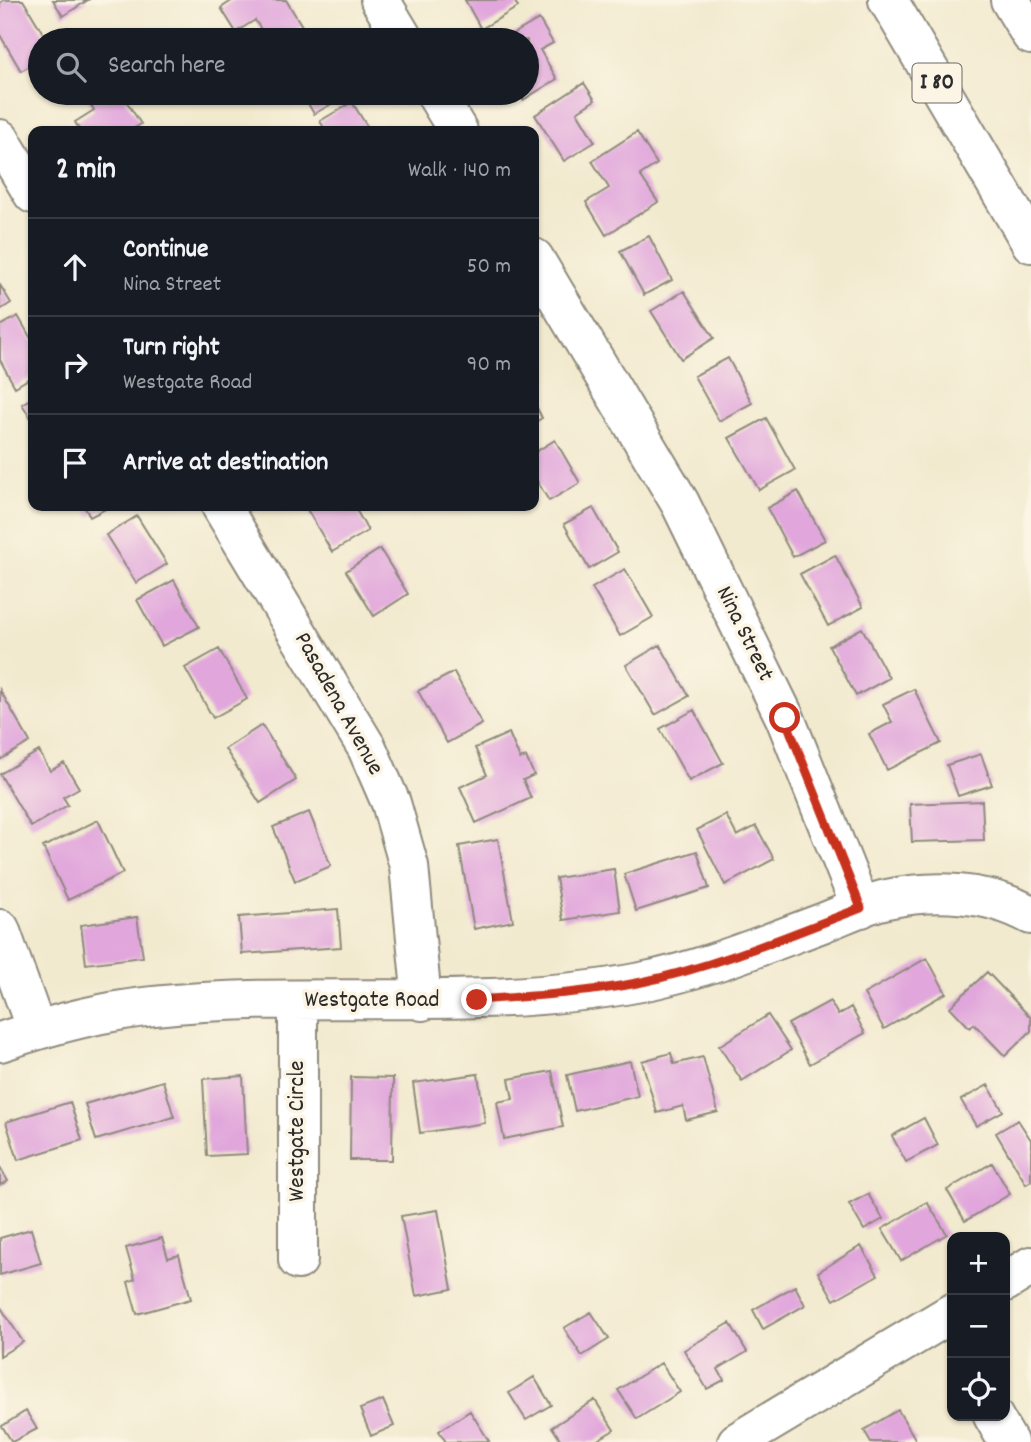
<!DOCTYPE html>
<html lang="en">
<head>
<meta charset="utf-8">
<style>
	body { margin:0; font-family:Dekko,sans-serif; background:#242831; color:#f1f3f6 }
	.controls { position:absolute; right:21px; bottom:21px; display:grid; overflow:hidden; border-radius:14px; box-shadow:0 2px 5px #0004 }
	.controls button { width:63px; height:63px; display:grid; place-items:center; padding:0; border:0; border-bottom:2px solid #363941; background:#171b24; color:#f1f3f6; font:35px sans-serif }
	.stop { position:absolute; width:21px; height:21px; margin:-16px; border:5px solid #c8321e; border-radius:50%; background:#fff }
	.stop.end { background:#c8321e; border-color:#fff; box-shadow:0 2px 7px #0008 }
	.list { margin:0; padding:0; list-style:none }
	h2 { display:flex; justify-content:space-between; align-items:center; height:91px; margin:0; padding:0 28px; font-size:30px }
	h2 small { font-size:23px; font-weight:400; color:#9ea1a6 }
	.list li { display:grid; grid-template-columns:46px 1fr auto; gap:21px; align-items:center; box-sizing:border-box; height:98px; padding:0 28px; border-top:2px solid #363941 }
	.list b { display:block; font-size:26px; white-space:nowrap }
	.list p { margin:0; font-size:23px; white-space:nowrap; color:#9ea1a6 }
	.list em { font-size:23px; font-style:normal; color:#9ea1a6 }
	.icon { flex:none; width:38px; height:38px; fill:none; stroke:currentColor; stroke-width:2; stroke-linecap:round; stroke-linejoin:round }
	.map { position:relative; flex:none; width:1031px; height:1442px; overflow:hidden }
	.search { position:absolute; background:#171b24; box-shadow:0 2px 5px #0004; left:28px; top:28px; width:511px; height:77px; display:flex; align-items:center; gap:18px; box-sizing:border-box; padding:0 24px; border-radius:38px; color:#9ea1a6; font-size:26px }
	.panel { position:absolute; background:#171b24; box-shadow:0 2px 5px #0004; left:28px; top:126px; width:511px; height:385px; border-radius:14px }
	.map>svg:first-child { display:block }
	.building { fill:#e1a7dc }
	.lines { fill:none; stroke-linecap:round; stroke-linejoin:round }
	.minor-casing { stroke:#8e8a7d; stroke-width:42 }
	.highway-casing { stroke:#8e8a7d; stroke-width:42 }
	.minor { stroke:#fff; stroke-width:38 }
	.highway { stroke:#fff; stroke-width:38 }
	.route { stroke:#c8321e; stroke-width:9 }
	.labels { text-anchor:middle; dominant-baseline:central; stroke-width:7; stroke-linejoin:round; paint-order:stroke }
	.shield { fill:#fcf5e5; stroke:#6a6863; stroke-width:2 }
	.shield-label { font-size:23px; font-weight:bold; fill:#2b2b2b }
	.street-label { font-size:24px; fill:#2b2b2b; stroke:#fcf5e5 }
</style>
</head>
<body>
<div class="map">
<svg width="1031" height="1442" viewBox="0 0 1031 1442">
	<rect width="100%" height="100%" fill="#fcf5e5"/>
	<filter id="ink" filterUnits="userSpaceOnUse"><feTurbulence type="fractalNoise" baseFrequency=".0143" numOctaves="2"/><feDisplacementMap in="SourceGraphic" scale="14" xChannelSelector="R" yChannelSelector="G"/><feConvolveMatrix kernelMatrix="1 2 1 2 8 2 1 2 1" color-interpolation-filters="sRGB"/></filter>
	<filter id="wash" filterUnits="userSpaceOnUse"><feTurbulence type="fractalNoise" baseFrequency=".00686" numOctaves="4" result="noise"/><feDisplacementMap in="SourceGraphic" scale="28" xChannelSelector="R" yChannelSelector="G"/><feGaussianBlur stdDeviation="1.57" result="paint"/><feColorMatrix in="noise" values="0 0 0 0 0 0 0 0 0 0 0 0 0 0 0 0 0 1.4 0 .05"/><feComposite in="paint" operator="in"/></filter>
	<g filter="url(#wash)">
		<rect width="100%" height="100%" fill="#f2eacf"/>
		<g id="blocks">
			<!-- building -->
			<path class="building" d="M4,0H23L47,40H40V60L21,71L0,35V3Z
				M53,0H88L63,16Z
				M233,0H286L302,26L279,40H268L255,20L236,32L221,8Z
				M465,0H514L518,7L481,29Z
				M539,19L553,43L540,50L557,79L523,100L519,93H527V40H503Z
				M164,32L169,40H151Z
				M584,83L595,100L577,112L595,142L564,161L535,115Z
				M83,93H121L141,124L130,131H80L75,122L94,110Z
				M302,93H346L347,95L314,114Z
				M352,102L370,131H326L320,121Z
				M637,132L657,164L640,175L658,202L606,235L586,202L609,188L592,161Z
				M649,236L672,280L644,295L620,251Z
				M0,285L11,303L0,310Z
				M684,291L714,338L681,359L651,311Z
				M18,316L33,342V376L15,387L0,360V326Z
				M728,358L752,403L719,421L694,376Z
				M33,397V422L22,404Z
				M534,402L542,418L534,423Z
				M766,418L795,470L759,490L729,438Z
				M555,440L580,483L549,501L534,476V453Z
				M798,491L825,540L793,557L767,508Z
				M84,506H111L90,517Z
				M305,506H354L368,531L332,552Z
				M593,508L618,552L589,569L564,524Z
				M137,516L167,564L136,583L106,535Z
				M380,549L408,594L374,616L346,571Z
				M835,555L863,607L828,626L800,574Z
				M625,569L653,617L620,636L592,588Z
				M174,580L199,627L162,646L137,600Z
				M862,628L889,678L856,696L829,646Z
				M660,645L689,696L655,715L626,665Z
				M219,649L247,699L213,718L185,668Z
				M454,672L482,724L447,743L418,691Z
				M914,689L941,743L887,770L869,734L892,722L883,704Z
				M0,690L30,742L0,760Z
				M694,710L723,763L689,781L660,729Z
				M262,725L296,780L260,803L225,749Z
				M509,733L520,759L526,757L534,775L523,780L531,798L476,823L460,787L487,775L475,748Z
				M39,751L50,771L64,763L79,788L63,797L68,805L31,827L0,774Z
				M981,754L992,785L958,796L947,765Z
				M982,801L984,840L912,842L910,804Z
				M309,812L331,866L295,881L273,827Z
				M726,815L737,836L756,826L774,859L725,885L697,830Z
				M98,820L123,873L68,900L43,847Z
				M498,839L513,921L474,929L459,846Z
				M697,851L709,888L636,911L624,874Z
				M614,869L620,911L563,920L556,878Z
				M338,909L341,947L242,954L239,917Z
				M137,917L143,957L86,964L81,925Z
				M927,958L946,993L884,1029L864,994Z
				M987,972L1031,1018V1031L1005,1056L974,1024L970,1028L950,1007Z
				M830,1001L838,1015L851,1007L865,1033L810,1064L788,1024Z
				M768,1015L791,1050L742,1081L719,1046Z
				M671,1053L674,1064L703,1057L718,1112L686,1120L683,1106L657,1113L642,1061Z
				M630,1061L638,1096L575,1111L567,1075Z
				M552,1071L563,1127L504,1139L497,1102L513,1099L509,1079Z
				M478,1074L485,1123L420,1133L413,1083Z
				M243,1076L247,1154L207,1156L203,1079Z
				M351,1077L393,1078L392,1160H350Z
				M163,1081L174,1117L96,1140L85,1104Z
				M988,1085L1003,1111L976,1126L961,1100Z
				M70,1102L82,1140L18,1160L6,1122Z
				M924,1118L938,1145L906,1162L892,1136Z
				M1018,1120L1031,1140V1181L1026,1184L996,1133Z
				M992,1163L1010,1194L965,1221L947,1190Z
				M0,1167L8,1181L0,1185Z
				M868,1194L883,1219L864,1230L849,1204Z
				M927,1202L947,1234L901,1261L882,1229Z
				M438,1210L452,1289L416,1296L401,1216Z
				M31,1229L41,1263L0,1275V1238Z
				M162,1238L168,1258L179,1255L191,1299L137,1314L128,1282L135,1279L126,1248Z
				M861,1246L878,1275L834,1300L818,1272Z
				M795,1286L805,1305L763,1329L753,1310Z
				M0,1306L23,1342L0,1356Z
				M591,1312L609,1339L582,1356L564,1328Z
				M730,1323L747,1352L718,1369L724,1380L707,1389L684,1350Z
				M661,1363L680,1392L637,1419L618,1390Z
				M534,1377L551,1405L526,1420L509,1393Z
				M383,1400L394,1426L371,1436L360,1409Z
				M595,1400L614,1430L594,1442H562L552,1427Z
				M898,1410L917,1442H871L864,1430Z
				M26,1411L37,1429L12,1442L2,1426Z
				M470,1411L489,1441L446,1442L439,1431Z"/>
		</g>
	</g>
	<g filter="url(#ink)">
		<use href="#blocks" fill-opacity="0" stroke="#8e8a7d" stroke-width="2"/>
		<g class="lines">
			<defs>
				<path id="minor" d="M380,0L404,40
					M435,93L458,131
					M0,139L33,194
					M534,258L680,503L785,718L861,908
					M221,506L367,748L391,803L409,866L422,1001
					M0,929L36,1030
					M298,1001V1260
					M0,1042C50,1025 101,1011 154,1006C316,989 480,1013 641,982C703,970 763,945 822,923C843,915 865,904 887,899C934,889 988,891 1031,915
					M1005,1282L1031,1266
					M993,1416L1008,1442
					M737,1442L952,1313"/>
				<path id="highway" d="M888,0L1031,243
					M1010,0L1031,35"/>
			</defs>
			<!-- minor casing -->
			<use href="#minor" class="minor-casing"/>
			<!-- highway casing -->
			<use href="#highway" class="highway-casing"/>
			<!-- minor -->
			<use href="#minor" class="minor"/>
			<!-- highway -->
			<use href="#highway" class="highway"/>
		</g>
	</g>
	<g class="lines" filter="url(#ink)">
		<!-- route -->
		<path class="route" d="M477,1000C532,996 589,993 642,982C718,966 789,935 861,908L785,718"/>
	</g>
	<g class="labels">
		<!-- shield labels -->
		<rect class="shield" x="912.5" y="63.5" width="49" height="39" rx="5"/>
		<g class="shield-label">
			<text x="937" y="83">I 80</text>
		</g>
		<!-- street labels -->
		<g class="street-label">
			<text transform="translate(744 634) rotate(64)">Nina Street</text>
			<text transform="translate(338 704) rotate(61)">Pasadena Avenue</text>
			<text x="372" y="1001">Westgate Road</text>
			<text transform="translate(298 1131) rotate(-90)">Westgate Circle</text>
		</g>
	</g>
</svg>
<div class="controls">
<button>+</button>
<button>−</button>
<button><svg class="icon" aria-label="locate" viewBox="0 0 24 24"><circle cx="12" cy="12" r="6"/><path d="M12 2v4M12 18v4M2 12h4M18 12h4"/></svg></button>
</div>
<div class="stop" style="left:785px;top:718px"></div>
<div class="stop end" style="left:477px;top:1000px"></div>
<div class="search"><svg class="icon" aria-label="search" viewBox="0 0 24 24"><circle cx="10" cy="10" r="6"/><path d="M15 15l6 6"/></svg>Search here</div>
<section class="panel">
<h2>2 min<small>Walk · 140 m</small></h2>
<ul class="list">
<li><svg class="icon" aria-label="ahead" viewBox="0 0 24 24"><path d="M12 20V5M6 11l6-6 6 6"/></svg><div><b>Continue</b><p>Nina Street</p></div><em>50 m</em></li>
<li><svg class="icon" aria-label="right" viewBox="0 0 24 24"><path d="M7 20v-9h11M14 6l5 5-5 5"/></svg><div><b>Turn right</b><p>Westgate Road</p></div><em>90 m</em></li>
<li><svg class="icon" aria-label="arrive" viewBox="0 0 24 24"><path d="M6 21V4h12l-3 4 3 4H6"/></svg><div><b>Arrive at destination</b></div></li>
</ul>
</section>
</div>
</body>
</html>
